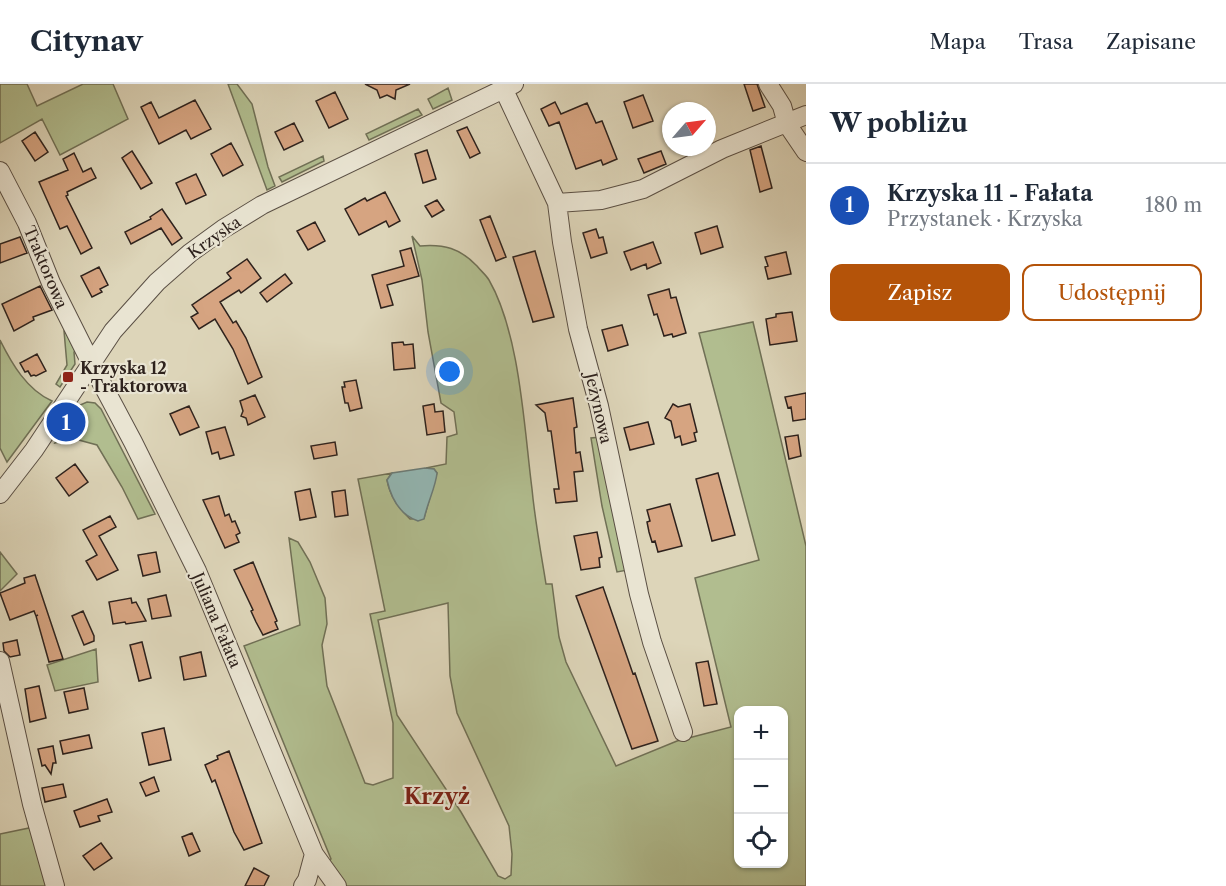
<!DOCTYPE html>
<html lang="pl">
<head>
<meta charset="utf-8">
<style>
	body { margin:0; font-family:"Libre Caslon Text",serif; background:#f6f6f7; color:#1f2937 }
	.controls { position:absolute; right:18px; bottom:18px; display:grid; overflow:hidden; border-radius:12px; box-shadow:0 2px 4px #0004 }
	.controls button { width:54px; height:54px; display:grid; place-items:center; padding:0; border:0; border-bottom:2px solid #e0e1e3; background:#fff; color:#1f2937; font:30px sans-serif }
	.compass { position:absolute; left:662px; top:18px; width:54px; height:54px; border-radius:50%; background:#fff; box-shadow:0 2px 4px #0004; rotate:62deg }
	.you { position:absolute; left:450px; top:288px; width:21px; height:21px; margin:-15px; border:4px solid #fff; border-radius:50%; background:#1a73e8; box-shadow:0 0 0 9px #1a73e833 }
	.badge { display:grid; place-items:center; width:39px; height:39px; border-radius:50%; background:#b45309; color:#fff; font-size:20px; font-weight:700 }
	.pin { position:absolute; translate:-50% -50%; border:3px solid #fff; box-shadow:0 2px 6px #0006 }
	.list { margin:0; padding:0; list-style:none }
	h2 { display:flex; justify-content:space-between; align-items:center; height:78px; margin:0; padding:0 24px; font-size:26px }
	h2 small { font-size:20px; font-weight:400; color:#747a83 }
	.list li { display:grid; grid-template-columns:39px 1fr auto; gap:18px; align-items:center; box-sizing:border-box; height:84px; padding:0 24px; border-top:2px solid #e0e1e3 }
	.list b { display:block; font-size:22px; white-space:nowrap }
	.list p { margin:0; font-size:20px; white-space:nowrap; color:#747a83 }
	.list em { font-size:20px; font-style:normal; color:#747a83 }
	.actions { display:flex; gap:12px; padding:18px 24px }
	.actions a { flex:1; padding:14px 0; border:2px solid #b45309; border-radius:12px; text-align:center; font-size:21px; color:#b45309 }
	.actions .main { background:#b45309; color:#fff }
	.icon { flex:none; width:33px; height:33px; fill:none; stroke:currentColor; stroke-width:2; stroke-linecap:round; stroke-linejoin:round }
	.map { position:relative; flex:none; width:806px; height:802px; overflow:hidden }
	header { display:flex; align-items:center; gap:36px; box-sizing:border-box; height:84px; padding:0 30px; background:#fff; border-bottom:2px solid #e0e1e3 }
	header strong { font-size:28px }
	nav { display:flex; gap:33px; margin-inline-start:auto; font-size:21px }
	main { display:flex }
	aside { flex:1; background:#fff }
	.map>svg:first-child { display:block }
	.green { fill:#b1bd8f; stroke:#707056; stroke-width:1.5; fill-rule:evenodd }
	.water { fill:#93b8b5; stroke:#6b7c78; stroke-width:1.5 }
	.building { fill:#d6a481; stroke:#2e221d; stroke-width:1.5 }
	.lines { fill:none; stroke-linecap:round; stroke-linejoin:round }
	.minor-casing { stroke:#5a4f44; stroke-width:20 }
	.minor { stroke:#e9e4d2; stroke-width:18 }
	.poi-dot { fill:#8f2418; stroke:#e9e4d2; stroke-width:2 }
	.labels { text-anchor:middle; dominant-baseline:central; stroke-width:4.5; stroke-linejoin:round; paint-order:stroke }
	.street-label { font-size:16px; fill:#2e221d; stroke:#e9e4d2 }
	.poi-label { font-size:16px; font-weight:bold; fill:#2e221d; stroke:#e9e4d2; text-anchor:start }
	.district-label { font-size:22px; font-weight:bold; fill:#7a1f14; stroke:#e9e4d2 }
</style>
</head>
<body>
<header>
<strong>Citynav</strong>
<nav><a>Mapa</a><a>Trasa</a><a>Zapisane</a></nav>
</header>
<main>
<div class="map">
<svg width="806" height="802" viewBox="0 0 806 802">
	<rect width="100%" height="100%" fill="#ddd5b9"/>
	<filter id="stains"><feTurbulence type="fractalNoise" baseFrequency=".00333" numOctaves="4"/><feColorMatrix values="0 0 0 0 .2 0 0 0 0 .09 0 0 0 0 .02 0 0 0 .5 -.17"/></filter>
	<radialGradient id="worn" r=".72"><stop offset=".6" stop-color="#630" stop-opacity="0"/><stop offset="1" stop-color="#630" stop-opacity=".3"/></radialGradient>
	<!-- green -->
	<path class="green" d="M0,0H27L37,22L83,0H113L128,35L60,71L42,35L0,59Z
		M228,0H237L252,20L268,83L275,102L267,106Z
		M448,4L452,16L433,25L428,15Z
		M418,25L422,31L369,56L366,50Z
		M323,72L324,77L282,98L279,93Z
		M412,152L420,162C444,160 460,164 477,182C481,187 486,191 489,196C520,250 524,343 532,405C535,437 541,469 546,500H552L559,553L566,578L616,682L677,657L731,643L695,494L759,476L699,249L753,238L806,462V802H343L327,777L331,775L244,562L300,541L289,454L298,458L310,478L325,514L327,540L322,561L327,602L365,699L373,701L393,694V639L370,530L385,527L358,395L392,389L387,396C390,412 398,423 410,435L424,434L437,389L434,385L426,384L446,380L447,353L457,350L454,328L441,319L428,248L422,196ZM448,519L450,592L457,629L509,742L512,770L511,791L505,795L498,792L461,728L397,631L378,536ZM738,626H784V780H738Z
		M69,244L78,265L74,268L75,280L60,303L56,300L67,281L64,247Z
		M0,256C12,280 27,306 52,317L7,378L0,364Z
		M87,318L95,319L101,325L155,430L138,435L122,403L97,361L75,355L55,359L80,321Z
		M601,353L628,486L617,488L602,422L591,354Z
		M0,468L17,490L0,507Z
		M96,565L98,598L55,607L47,581Z
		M34,743L50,802H0V750Z"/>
	<!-- water -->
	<path class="water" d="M425,384L434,385L437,389C436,402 427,420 424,435L418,437C400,431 391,414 387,396L392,389Z"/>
	<!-- building -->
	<path class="building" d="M365,0H410L396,6L395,15L387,11L380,14L377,6Z
		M744,0H757L765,23L753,27Z
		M335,8L348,35L329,44L316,17Z
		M643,11L653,37L633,44L624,18Z
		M195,16L211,45L191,55L186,46L159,60L141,23L151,18L159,34Z
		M555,18L561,30L587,19L596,39L602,37L617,75L603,81L601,76L576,85L559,38L549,42L541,25Z
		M294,39L303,57L284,66L275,48Z
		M467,43L480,69L470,74L457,47Z
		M35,48L48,68L35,77L22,57Z
		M231,59L243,81L223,92L211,70Z
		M761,62L772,104L760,108L750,66Z
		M427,66L436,95L423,99L415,70Z
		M132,67L152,99L141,105L122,74Z
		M661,67L666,80L644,89L638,75Z
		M74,69L83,88L91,84L96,94L67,108L68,111L66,112L92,164L81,170L67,142L60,145L39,98L68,86L63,75Z
		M196,90L206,111L186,120L176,99Z
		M385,108L400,137L389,143L386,137L359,151L345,125L365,114L367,117Z
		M437,116L444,126L432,133L425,122Z
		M162,125L182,154L172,161L161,144L131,160L125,148L151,135L150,133Z
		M490,132L506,173L496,177L480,136Z
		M315,138L325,157L308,166L297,147Z
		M717,142L723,163L701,170L695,149Z
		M596,145L599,154L603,153L607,169L591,174L583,149Z
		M20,153L27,169L0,179V160Z
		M653,158L661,179L647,185L646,180L631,186L624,168Z
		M411,164L419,192L387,201L393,221L381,224L372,191L404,182L400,167Z
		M535,167L554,233L533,238L513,173Z
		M786,168L791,190L768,195L765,183L768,182L765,173Z
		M247,175L261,194L241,209L239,206L220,218L233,239L236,237L246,254L262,293L248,300L233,265L215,235L199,245L191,233L198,229L192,221L231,194L227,189Z
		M99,183L108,201L100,205L102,208L92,213L81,192Z
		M285,190L292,199L267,218L260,209Z
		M40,202L52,226L33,233L34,236L14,247L2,220Z
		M669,205L671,214L676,213L686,249L673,253L672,250L664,252L657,230L654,231L648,211Z
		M792,228L797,257L770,261L766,235L776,233V230Z
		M622,241L628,261L608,267L602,246Z
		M403,258L404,261L413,260L415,284L394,286L392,259Z
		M37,270L46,287L36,292L34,291L31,292L28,287L25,288L20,279Z
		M356,296L362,324L350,327L348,319H345L342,303H345L344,298Z
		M806,309V335L793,337L791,323L788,324L785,313Z
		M255,311L265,333L248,341L246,334L241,332L243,327L240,317Z
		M573,314L577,343L574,344L576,369L580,368L583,387L574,388L577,417L556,419L554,405H559L551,347H548L545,329L536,321Z
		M434,320L435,328L443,327L445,348L427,351L423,322Z
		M673,320L678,323L690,320L697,348L694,349L696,357L682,361L680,352L675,354L671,337L665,334Z
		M189,322L199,343L180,351L170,330Z
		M648,338L654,360L630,366L624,344Z
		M225,343L234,371L220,375L218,368L212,370L206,348Z
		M798,351L801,372L789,375L785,353Z
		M335,358L337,371L314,375L311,362Z
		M75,380L88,398L69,412L56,394Z
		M718,389L735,451L712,457L696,395Z
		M310,405L316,433L300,436L295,408Z
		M345,406L348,431L335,433L332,408Z
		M219,412L225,432L229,430L232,438L235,437L240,449L236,451L239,458L225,464L203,416Z
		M670,420L682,462L658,468L655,457L652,458L649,448L647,438L650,437L647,426Z
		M110,432L116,443L99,452L118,486L97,496L86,477L97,471L83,446Z
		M597,448L602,473L599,474L600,483L581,486L574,452Z
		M156,468L160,488L143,492L138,471Z
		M253,478L277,537L275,538L278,545L263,551L256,538L251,527L253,526L234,486Z
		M35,491L63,575L49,578L36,532L38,531L36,532L34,527L10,536L0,509L25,499L24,494Z
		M603,503L633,590L635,589L658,657L632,665L576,512Z
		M166,511L171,532L152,535L148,515Z
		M131,514L132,519L136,518L146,537L126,540L125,538L113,540L109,518Z
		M83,527L94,552V557L84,561L72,532Z
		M17,556L20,571L10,573L4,567L3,559Z
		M142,558L151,594L139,597L130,561Z
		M201,568L206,592L184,596L180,573Z
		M708,577L717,620L704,622L696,579Z
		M39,602L46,634L30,638L25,605Z
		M84,604L88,625L69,629L64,608Z
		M164,644L171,676L149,681L142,649Z
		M89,651L92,664L63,670L60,657Z
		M53,662L56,679H53L51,690L45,681L42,682L38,665Z
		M229,667L262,759L244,766L234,748L215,696L212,698L205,681L218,675L217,672Z
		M154,693L159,707L146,712L140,699Z
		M63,700L66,713L45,718L42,704Z
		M107,715L112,728L98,732L100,737L80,743L74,727Z
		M192,749L200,767L189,772L182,753Z
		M101,759L112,774L94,786L83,772Z
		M254,784L269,792L264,802H245Z"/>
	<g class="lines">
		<defs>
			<path id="minor" d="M768,0L782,22L787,40L806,68
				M504,6L557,119L562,158L578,245L599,322L639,510L652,558L683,648
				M0,87L27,139L51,199L91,279L133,358L197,487L314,770L337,802
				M557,119L601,116L643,105L722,65L806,31
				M0,410L34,366L113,247L157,198L190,169L223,145L262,121L514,0
				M0,577L32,720L55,802
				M303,802L307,796L314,770"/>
		</defs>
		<!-- minor casing -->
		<use href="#minor" class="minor-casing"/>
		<!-- minor -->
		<use href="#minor" class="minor"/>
	</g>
	<!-- markers -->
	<rect class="poi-dot" x="62" y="287" width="12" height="12" rx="3"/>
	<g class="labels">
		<!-- street labels -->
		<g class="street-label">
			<text transform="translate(214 153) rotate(-35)">Krzyska</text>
			<text transform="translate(46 183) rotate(67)">Traktorowa</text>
			<text transform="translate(599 324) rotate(77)">Jeżynowa</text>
			<text transform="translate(217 536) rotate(67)">Juliana Fałata</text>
		</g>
		<!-- poi labels -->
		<g class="poi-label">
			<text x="80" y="284">Krzyska 12<tspan x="80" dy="18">- Traktorowa</tspan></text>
		</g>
		<!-- district labels -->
		<g class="district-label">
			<text x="437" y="712">Krzyż</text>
		</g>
	</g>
	<rect width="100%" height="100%" filter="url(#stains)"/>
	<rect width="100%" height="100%" fill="url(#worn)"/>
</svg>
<div class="controls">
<button>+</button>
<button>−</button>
<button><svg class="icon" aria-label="locate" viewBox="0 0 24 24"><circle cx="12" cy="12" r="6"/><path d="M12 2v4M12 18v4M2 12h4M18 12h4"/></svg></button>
</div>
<svg class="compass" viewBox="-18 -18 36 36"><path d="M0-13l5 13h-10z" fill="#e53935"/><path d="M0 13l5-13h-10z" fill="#747a83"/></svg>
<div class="you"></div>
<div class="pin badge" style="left:66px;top:338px;background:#1a4fb4">1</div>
</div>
<aside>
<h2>W pobliżu<small></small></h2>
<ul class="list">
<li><span class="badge" style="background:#1a4fb4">1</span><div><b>Krzyska 11 - Fałata</b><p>Przystanek · Krzyska</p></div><em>180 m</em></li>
</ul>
<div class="actions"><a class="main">Zapisz</a><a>Udostępnij</a></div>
</aside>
</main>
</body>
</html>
